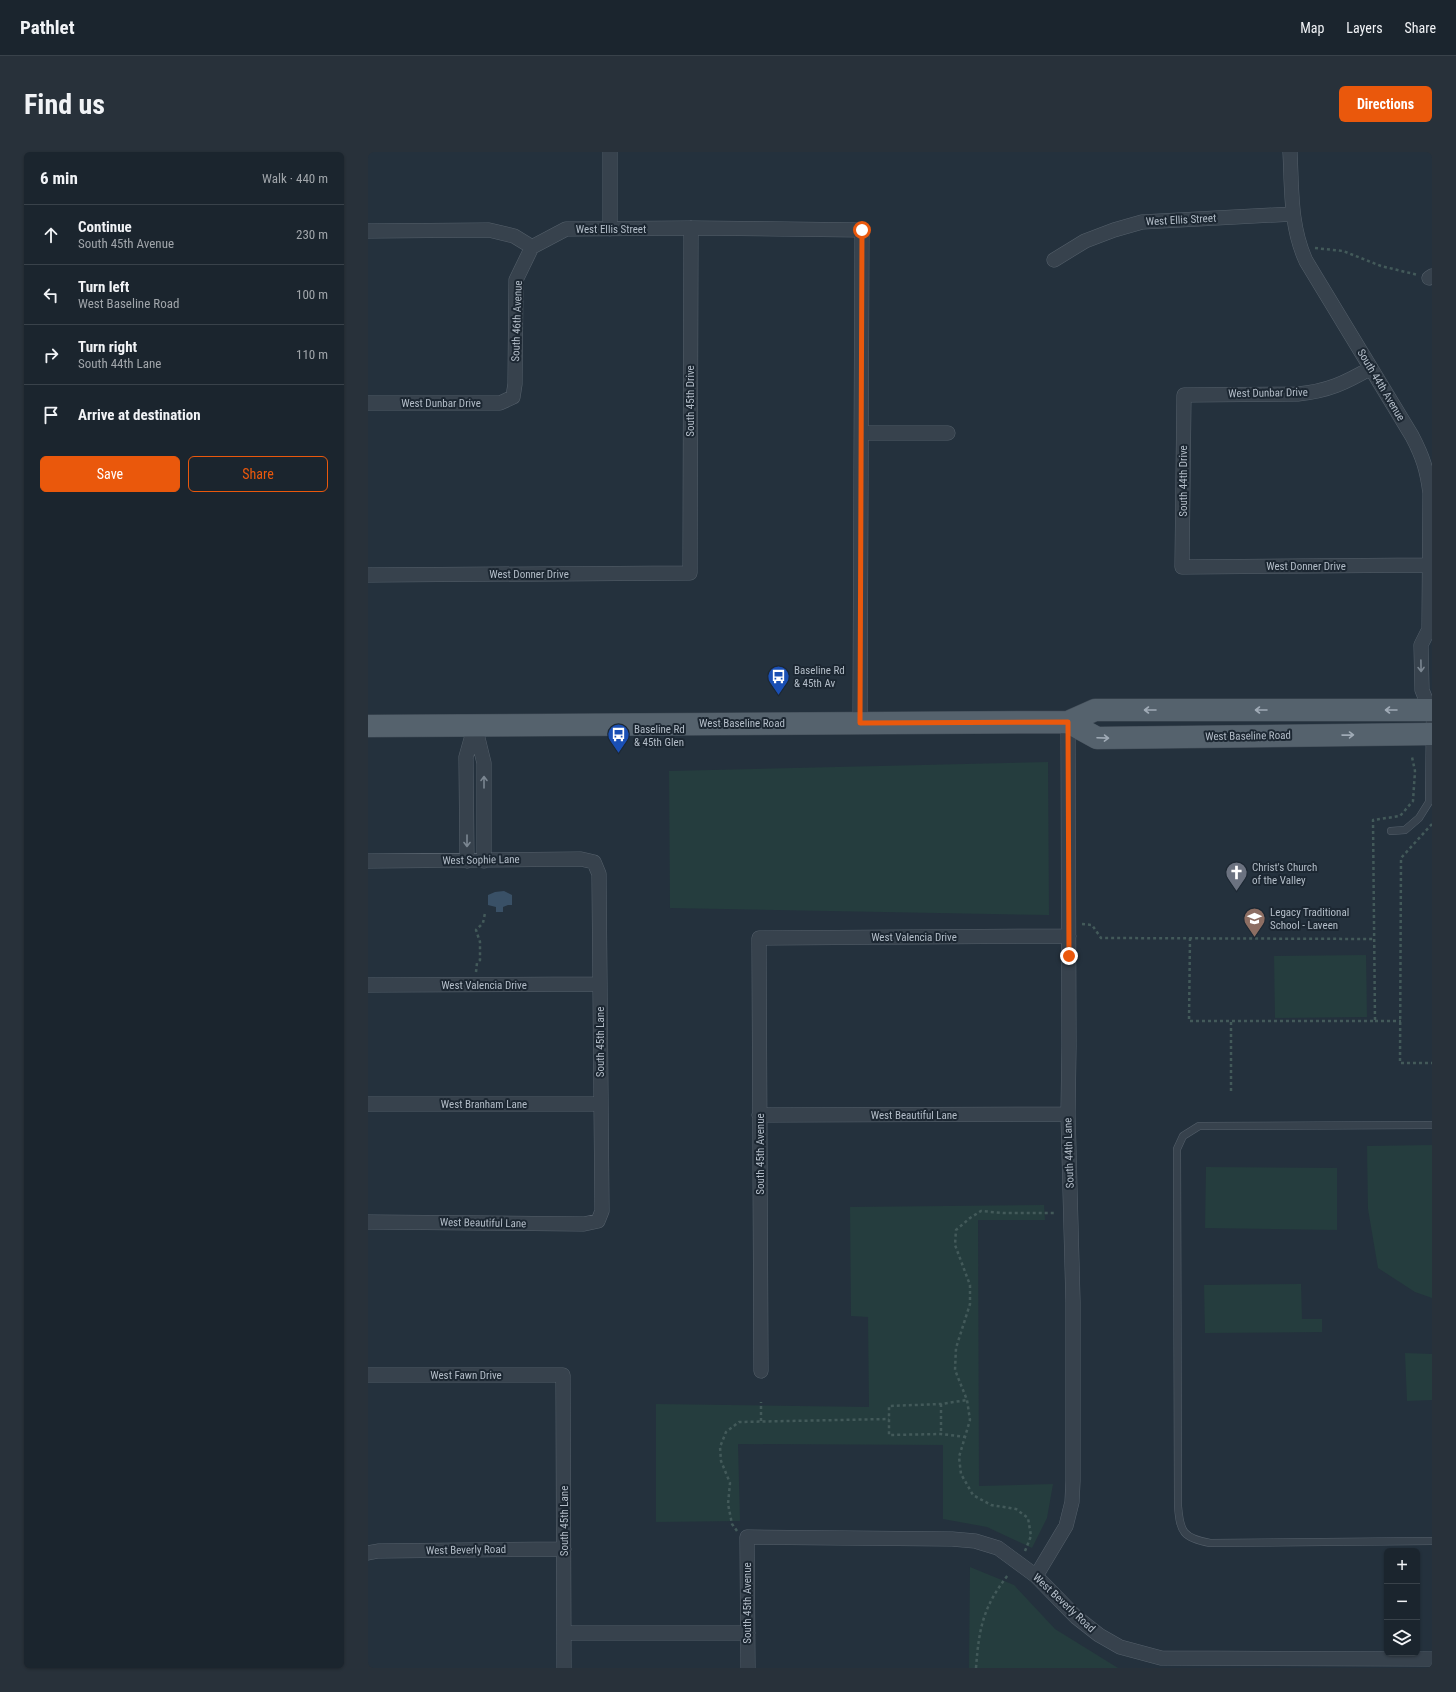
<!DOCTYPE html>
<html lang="en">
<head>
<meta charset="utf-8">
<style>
	body { margin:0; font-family:"Roboto Condensed",sans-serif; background:#28313a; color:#f1f3f6 }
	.controls { position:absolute; right:12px; bottom:12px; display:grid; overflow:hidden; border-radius:6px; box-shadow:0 1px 3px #0004 }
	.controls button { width:36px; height:36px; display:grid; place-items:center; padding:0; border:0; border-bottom:1px solid #39424a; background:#1b252e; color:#f1f3f6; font:20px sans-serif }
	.stop { position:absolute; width:12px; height:12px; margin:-9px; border:3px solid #ea580c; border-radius:50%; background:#fff }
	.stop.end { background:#ea580c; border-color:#fff; box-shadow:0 1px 4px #0008 }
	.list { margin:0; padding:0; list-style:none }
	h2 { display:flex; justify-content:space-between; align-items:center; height:52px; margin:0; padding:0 16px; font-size:17px }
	h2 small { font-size:13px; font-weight:400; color:#a0a5aa }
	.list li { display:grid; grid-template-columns:26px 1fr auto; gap:12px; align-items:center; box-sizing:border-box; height:60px; padding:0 16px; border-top:1px solid #39424a }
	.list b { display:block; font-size:15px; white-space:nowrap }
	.list p { margin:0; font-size:13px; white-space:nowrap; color:#a0a5aa }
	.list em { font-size:13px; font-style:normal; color:#a0a5aa }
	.actions { display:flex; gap:8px; padding:12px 16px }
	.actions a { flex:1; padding:9px 0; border:1px solid #ea580c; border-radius:6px; text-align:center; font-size:14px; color:#ea580c }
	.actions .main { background:#ea580c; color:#fff }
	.icon { flex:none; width:22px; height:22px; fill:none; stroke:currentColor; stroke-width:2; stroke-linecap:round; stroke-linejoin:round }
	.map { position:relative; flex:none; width:1064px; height:1516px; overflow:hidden; border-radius:6px }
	header { display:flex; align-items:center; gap:24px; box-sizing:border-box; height:56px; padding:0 20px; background:#1b252e; border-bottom:1px solid #39424a }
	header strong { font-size:19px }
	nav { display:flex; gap:22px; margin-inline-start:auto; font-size:14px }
	.intro { display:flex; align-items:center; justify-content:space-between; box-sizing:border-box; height:96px; padding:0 24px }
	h1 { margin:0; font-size:28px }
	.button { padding:10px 18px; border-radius:6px; background:#ea580c; color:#fff; font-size:14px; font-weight:700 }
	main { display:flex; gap:24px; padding:0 24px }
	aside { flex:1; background:#1b252e; border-radius:6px; box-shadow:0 1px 3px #0004 }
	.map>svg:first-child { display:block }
	.green { fill:#253d3e }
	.water { fill:#395066 }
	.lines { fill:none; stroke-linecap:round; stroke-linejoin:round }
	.lane-casing { stroke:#55606b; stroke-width:8 }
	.street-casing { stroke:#55606b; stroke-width:15 }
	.primary-casing { stroke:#434e59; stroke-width:23 }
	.path { stroke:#435a5a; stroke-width:2.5; stroke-dasharray:3 3; stroke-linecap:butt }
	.lane { stroke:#37424d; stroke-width:7 }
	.street { stroke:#37424d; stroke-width:14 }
	.primary { stroke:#55626d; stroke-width:22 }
	.oneway { stroke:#7b8691 }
	.oneway2 { stroke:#a0abb6 }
	.route { stroke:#ea580c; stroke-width:5 }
	.labels { text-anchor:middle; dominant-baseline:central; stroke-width:4; stroke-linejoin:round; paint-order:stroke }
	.street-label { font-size:11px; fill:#b3bdc8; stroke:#1c2732 }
	.poi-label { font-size:11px; fill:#b3bdc8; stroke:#1c2732; text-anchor:start }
</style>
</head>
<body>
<header>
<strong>Pathlet</strong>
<nav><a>Map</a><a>Layers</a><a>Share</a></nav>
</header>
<div class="intro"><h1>Find us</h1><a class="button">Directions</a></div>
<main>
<aside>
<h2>6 min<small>Walk · 440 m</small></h2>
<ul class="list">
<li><svg class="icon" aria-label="ahead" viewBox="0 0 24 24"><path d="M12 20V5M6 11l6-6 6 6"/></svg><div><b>Continue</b><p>South 45th Avenue</p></div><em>230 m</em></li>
<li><svg class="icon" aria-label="left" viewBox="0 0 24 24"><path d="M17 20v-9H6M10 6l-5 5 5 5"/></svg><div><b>Turn left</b><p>West Baseline Road</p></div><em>100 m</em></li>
<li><svg class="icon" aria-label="right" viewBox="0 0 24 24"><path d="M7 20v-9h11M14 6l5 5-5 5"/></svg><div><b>Turn right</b><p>South 44th Lane</p></div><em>110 m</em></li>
<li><svg class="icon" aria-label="arrive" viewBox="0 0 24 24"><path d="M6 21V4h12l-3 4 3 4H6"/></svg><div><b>Arrive at destination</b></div></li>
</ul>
<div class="actions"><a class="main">Save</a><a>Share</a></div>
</aside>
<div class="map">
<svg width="1064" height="1516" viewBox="0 0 1064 1516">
	<rect width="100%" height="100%" fill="#24313d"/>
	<!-- green -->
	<path class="green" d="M680,610L681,763L302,756L301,619Z
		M998,803L999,865L907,866L906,804Z
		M1064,993V1146L1047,1140L1010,1116L1000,1057L999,994Z
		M838,1015L969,1016V1078L837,1076Z
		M676,1053L677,1068H610L611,1334L685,1332L679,1366L664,1396L619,1375L575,1367V1293L370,1292L372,1369L288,1370V1252L501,1255L500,1165L483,1164L482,1055Z
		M933,1132L934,1167H954V1180L837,1181L836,1133Z
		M1037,1201L1064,1202V1248L1039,1249Z
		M602,1415L646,1433L687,1477L750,1516H601Z"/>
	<!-- water -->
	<path class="water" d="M136,739L144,743V753H140L135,755V760H128V755L120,753V743L127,740Z"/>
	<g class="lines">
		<defs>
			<path id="lane" d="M1023,679L1037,678L1051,666L1061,650L1062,560
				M1064,973L831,974L815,984L809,997L810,1354C812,1380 815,1386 842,1391L1064,1389"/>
			<path id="street" d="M242,0V77
				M922,0C924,38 922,74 938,109L1044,284C1055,305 1059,318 1062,341L1061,477L1053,493L1054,538L1062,558
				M0,79L121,78L146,84L164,95
				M164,95L198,77L323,76L494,78L492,571
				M686,108L717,89L746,78L774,70L925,62
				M1061,126L1064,124
				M1003,216C977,231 960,239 930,242L816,243L814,415L1062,413
				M0,251H132L145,245L147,232L148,128L164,95
				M494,281H580
				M0,423L322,421L323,76
				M107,574L116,611V709
				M0,709L213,707L226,710L231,722L234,1059L230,1069L216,1072L0,1070
				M99,709L98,605L107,573
				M0,833L231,832
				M0,952H232
				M391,963L700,962
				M393,1219L391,786L701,784
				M0,1223H195L196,1516
				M0,1401L10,1399L196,1397
				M668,1424L698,1374L704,1350L705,1329V1150L700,962L701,894L700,570
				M196,1481H380
				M380,1516L379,1385L584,1387L607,1389L630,1396L668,1424L708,1465L731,1483L752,1495L793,1506L1064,1507"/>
			<path id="primary" d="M700,570L729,586L1064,582
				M0,574L700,570L727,558H1064"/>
		</defs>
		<!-- lane casing -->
		<use href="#lane" class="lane-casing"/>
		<!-- street casing -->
		<use href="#street" class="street-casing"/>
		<!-- primary casing -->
		<use href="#primary" class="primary-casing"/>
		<!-- path -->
		<path class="path" d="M947,96L975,99L1013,114L1050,123
			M1064,672L1033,706L1032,911H1064
			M714,772L724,773L733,786L1007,787
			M822,786L821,869H1007L1005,668L1032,664L1045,649L1047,619L1044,605
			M108,820L109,811L112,808V790L108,778L115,771L117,761
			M1007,869H1033
			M863,939V869
			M573,1252V1282
			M393,1269V1250
			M598,1285L573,1282L521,1283V1254L573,1252L599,1248
			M369,1379L364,1372L360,1352L362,1331L353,1309L352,1295L358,1280L371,1270L521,1267
			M657,1399L663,1384L660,1366L648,1357L623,1353L605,1343L593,1322L591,1305L602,1268L599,1248L587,1218L588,1196L602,1152V1133L587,1093L588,1078L602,1066L613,1059L635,1061H687
			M608,1516C611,1476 615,1455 640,1423"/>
		<!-- lane -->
		<use href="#lane" class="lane"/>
		<!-- street -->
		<use href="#street" class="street"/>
		<!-- primary -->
		<use href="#primary" class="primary"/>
	</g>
	<!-- one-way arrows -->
	<defs><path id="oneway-shaft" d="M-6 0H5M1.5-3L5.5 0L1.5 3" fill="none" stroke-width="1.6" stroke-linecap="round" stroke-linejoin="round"/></defs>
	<g class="oneway">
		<use href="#oneway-shaft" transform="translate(1053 514) rotate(89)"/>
		<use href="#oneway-shaft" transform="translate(116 630) rotate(-90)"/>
		<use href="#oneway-shaft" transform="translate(99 689) rotate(90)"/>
	</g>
	<g class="oneway2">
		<use href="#oneway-shaft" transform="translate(782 558) rotate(180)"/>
		<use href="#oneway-shaft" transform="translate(893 558) rotate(180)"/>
		<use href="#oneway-shaft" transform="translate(1023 558) rotate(180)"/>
		<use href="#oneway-shaft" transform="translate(980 583) rotate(-1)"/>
		<use href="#oneway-shaft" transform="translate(735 586) rotate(2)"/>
	</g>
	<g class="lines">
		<!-- route -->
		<path class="route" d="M494,78L492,571L700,570L701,804"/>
	</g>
	<!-- icons -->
	<defs>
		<symbol id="bus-pin" viewBox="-11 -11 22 30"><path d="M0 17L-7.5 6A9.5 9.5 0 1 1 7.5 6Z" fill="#1a4fb4" stroke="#1c2732"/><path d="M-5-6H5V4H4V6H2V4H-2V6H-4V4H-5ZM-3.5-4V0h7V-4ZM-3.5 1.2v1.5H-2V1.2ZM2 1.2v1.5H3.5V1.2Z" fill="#fff"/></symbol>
		<symbol id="church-pin" viewBox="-11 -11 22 30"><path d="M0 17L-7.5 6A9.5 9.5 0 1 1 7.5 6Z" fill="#6b7280" stroke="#1c2732"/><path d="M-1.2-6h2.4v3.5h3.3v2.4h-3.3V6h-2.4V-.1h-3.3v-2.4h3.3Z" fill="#fff"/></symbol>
		<symbol id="school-pin" viewBox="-11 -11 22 30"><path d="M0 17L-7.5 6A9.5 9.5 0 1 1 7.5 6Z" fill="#8d6e63" stroke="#1c2732"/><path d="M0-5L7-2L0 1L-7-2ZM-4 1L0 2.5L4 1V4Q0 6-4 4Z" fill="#fff"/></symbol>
	</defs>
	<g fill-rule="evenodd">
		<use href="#bus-pin" x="398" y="512" width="25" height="34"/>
		<use href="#bus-pin" x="238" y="570" width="25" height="34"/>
		<use href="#church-pin" x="856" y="708" width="25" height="34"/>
		<use href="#school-pin" x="874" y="754" width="25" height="34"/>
	</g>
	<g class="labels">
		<!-- street labels -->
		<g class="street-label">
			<text transform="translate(813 68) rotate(-3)">West Ellis Street</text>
			<text x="243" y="77">West Ellis Street</text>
			<text transform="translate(149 169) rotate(-88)">South 46th Avenue</text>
			<text transform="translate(1013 233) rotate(59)">South 44th Avenue</text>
			<text transform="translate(900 241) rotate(-1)">West Dunbar Drive</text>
			<text transform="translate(322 249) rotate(-90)">South 45th Drive</text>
			<text x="73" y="251">West Dunbar Drive</text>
			<text transform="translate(815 329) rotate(-90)">South 44th Drive</text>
			<text x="938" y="414">West Donner Drive</text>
			<text x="161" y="422">West Donner Drive</text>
			<text x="374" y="571">West Baseline Road</text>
			<text transform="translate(880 584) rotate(-1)">West Baseline Road</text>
			<text transform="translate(113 708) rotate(-1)">West Sophie Lane</text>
			<text x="546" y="785">West Valencia Drive</text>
			<text x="116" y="833">West Valencia Drive</text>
			<text transform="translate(232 890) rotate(-90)">South 45th Lane</text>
			<text x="116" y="952">West Branham Lane</text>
			<text x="546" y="963">West Beautiful Lane</text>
			<text transform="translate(701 1001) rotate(-92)">South 44th Lane</text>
			<text transform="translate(392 1002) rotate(-90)">South 45th Avenue</text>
			<text transform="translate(115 1071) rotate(1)">West Beautiful Lane</text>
			<text x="98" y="1223">West Fawn Drive</text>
			<text transform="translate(196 1369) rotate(-90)">South 45th Lane</text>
			<text transform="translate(98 1398) rotate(-1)">West Beverly Road</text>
			<text transform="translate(379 1451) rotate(-90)">South 45th Avenue</text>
			<text transform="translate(696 1451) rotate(43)">West Beverly Road</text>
		</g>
		<!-- poi labels -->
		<g class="poi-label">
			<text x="426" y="518">Baseline Rd<tspan x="426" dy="13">&amp; 45th Av</tspan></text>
			<text x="266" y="577">Baseline Rd<tspan x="266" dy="13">&amp; 45th Glen</tspan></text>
			<text x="884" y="715">Christ's Church<tspan x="884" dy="13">of the Valley</tspan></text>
			<text x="902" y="760">Legacy Traditional<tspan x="902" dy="13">School - Laveen</tspan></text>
		</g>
	</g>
</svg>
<div class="controls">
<button>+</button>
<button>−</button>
<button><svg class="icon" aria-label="layers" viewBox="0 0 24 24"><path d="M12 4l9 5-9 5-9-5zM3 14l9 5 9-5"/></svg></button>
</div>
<div class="stop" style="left:494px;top:78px"></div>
<div class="stop end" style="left:701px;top:804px"></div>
</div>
</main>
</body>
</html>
